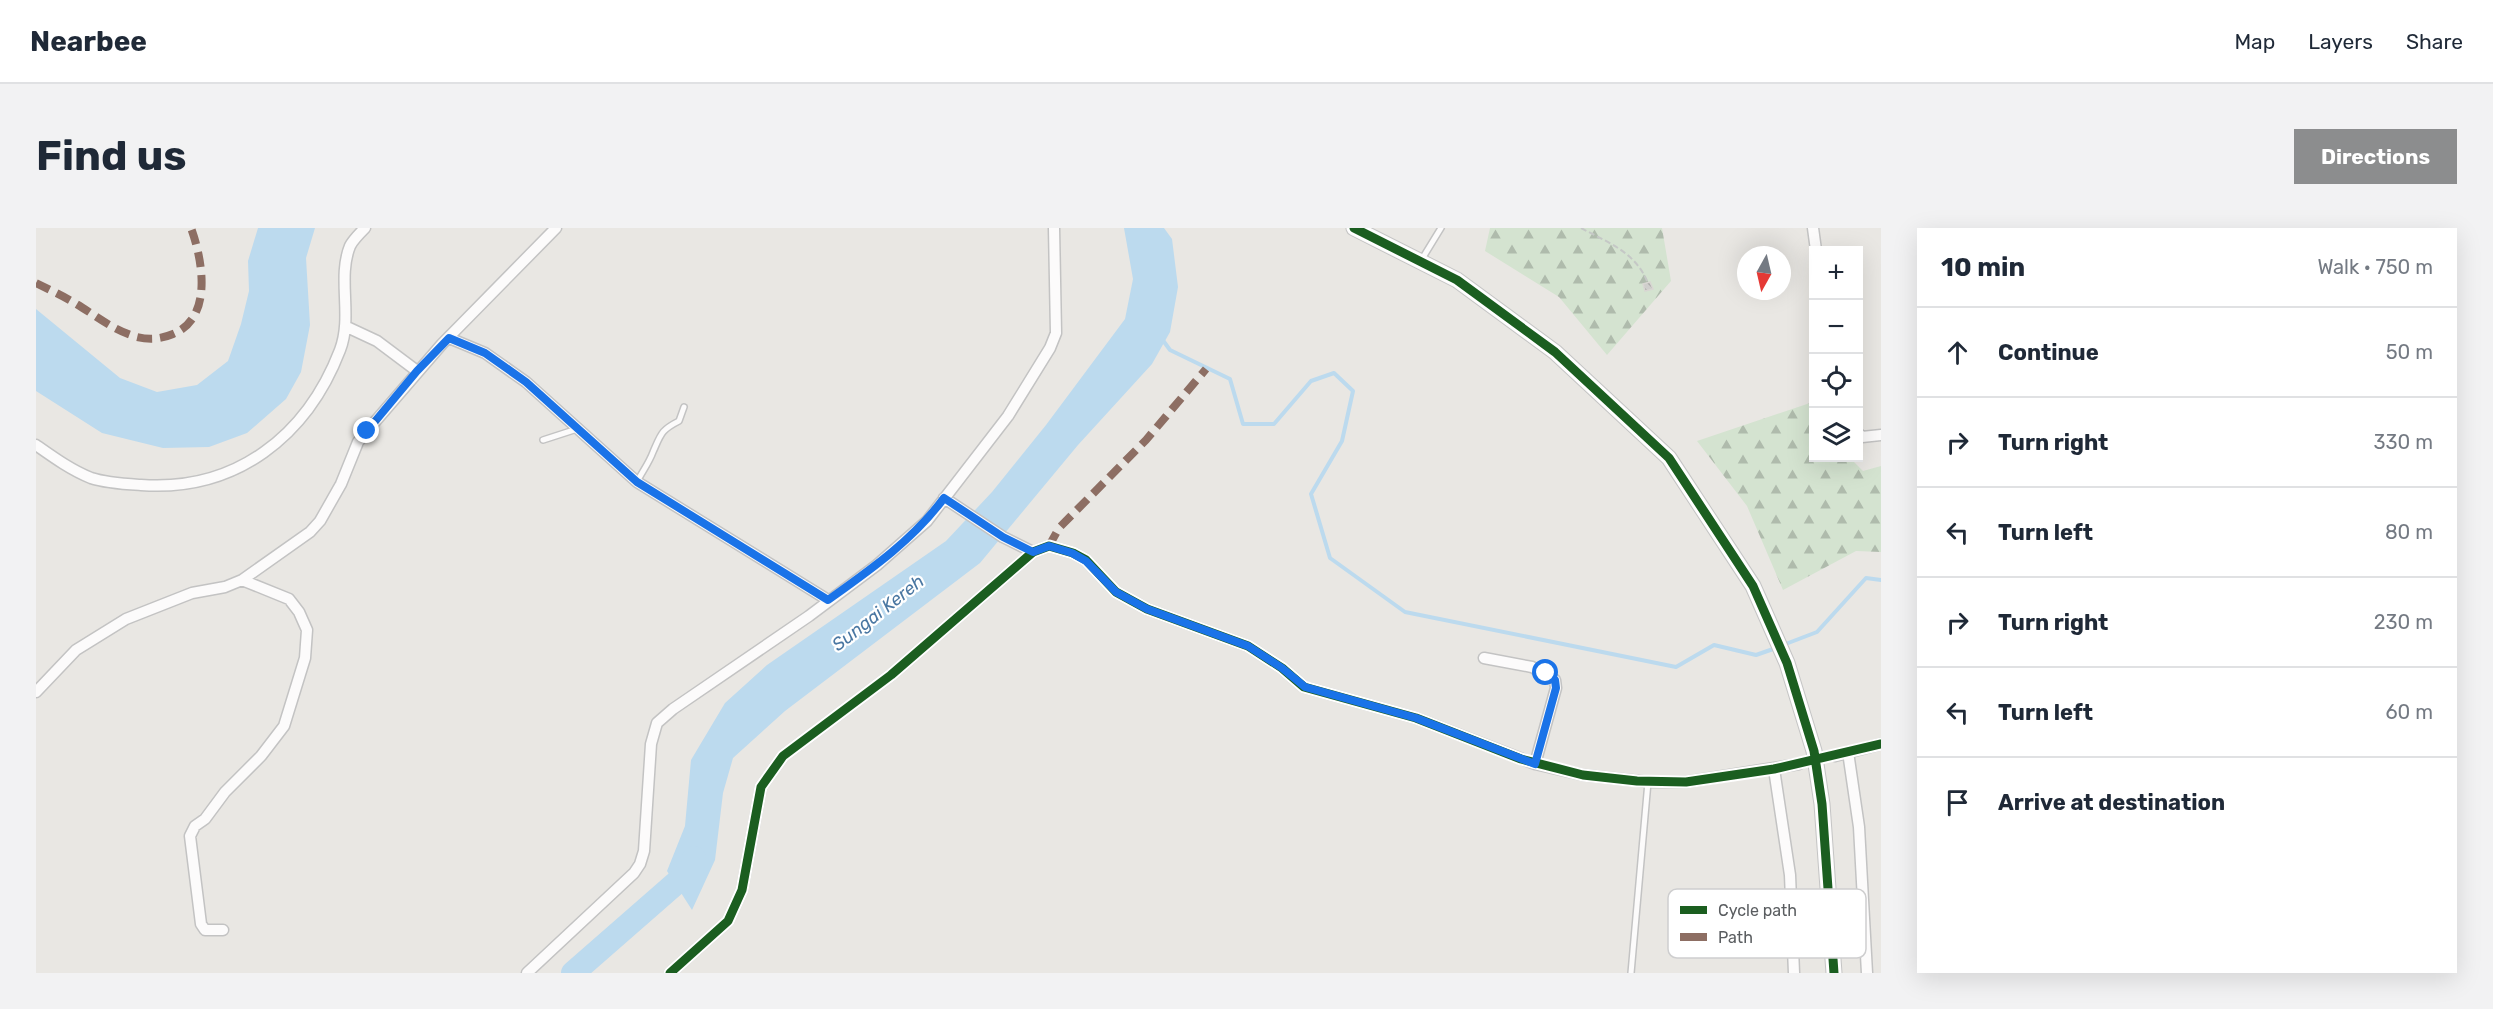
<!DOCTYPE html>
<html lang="en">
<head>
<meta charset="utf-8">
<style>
	body { margin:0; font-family:Rubik,sans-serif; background:#f2f2f3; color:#1f2937 }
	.controls { position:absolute; right:18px; top:18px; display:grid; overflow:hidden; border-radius:0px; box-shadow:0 6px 24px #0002 }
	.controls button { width:54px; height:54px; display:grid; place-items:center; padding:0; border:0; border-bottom:2px solid #e0e1e3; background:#fff; color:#1f2937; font:30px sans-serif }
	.compass { position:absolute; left:1701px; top:18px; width:54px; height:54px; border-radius:50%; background:#fff; box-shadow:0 6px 24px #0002; rotate:188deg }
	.stop { position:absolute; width:18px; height:18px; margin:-14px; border:4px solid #1a73e8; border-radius:50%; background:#fff }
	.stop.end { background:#1a73e8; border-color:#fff; box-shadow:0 2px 6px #0008 }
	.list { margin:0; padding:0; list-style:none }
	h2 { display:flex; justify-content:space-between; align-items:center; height:78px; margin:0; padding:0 24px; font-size:26px }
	h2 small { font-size:20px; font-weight:400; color:#747a83 }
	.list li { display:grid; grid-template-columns:39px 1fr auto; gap:18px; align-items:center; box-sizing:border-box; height:90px; padding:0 24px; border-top:2px solid #e0e1e3 }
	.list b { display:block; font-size:22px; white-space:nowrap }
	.list em { font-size:20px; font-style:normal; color:#747a83 }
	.icon { flex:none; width:33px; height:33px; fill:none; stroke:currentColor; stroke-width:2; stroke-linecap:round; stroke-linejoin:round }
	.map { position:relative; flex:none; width:1845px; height:745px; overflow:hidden; border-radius:0px }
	header { display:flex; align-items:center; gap:36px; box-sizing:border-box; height:84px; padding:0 30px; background:#fff; border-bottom:2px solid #e0e1e3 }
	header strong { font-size:28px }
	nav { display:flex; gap:33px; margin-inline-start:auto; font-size:21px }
	.intro { display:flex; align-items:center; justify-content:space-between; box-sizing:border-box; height:144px; padding:0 36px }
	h1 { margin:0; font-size:42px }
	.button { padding:15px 27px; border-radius:0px; background:#8c8d8e; color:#fff; font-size:21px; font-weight:700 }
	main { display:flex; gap:36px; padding:0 36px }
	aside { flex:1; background:#fff; border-radius:0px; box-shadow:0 6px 24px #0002 }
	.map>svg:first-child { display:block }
	.forest { fill:url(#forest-firs) }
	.water { fill:#bcdaee }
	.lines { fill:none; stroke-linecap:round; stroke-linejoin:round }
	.stream { stroke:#bcdaee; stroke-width:4 }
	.river { stroke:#bcdaee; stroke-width:24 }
	.building { fill:url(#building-back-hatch); stroke:#d8d6d2; stroke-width:1.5 }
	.street-tunnel { stroke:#c5c4c2; stroke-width:10; stroke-dasharray:10 5; stroke-linecap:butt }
	.lane-casing { stroke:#c3c3c3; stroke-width:8 }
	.street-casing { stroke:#c3c3c3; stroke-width:13 }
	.secondary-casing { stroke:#c4c4c4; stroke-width:17 }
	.path { stroke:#c5c8c6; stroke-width:2; stroke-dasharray:6 3; stroke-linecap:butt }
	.lane { stroke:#fcfbfb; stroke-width:5 }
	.street { stroke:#fcfbfb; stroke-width:10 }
	.secondary { stroke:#fcfbfb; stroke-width:15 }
	.quiet { stroke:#8d6e63; stroke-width:8; stroke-dasharray:15 8; stroke-linecap:butt }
	.cycleway-casing { stroke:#fff; stroke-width:13 }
	.cycleway { stroke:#1b5e20; stroke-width:9 }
	.route { stroke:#1a73e8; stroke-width:8 }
	.labels { text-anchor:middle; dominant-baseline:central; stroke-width:4.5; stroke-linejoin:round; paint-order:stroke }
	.water-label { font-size:18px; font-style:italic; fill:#4a77a2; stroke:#fff }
	.key { fill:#fff; stroke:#cececf; stroke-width:1.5 }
	.key-label { font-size:16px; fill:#5a5d60 }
</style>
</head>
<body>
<header>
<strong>Nearbee</strong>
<nav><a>Map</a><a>Layers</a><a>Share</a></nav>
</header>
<div class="intro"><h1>Find us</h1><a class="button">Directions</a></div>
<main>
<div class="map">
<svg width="1845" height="745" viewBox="0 0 1845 745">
	<defs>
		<pattern id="forest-firs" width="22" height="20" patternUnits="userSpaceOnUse" patternTransform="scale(1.5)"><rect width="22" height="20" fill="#d4e3d0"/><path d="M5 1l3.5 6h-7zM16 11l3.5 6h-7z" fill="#afbbac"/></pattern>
		<pattern id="building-back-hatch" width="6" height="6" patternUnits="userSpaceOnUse" patternTransform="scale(1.5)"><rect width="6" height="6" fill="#cfcecc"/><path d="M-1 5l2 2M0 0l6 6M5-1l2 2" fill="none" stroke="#abaaa9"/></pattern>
	</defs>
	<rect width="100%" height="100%" fill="#e9e7e3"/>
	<!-- forest -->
	<path class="forest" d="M1454,0H1626L1635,53L1571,127L1523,69L1449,23Z
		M1777,174L1778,230H1814L1827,243L1845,238V324L1820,323L1747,362L1711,278L1661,213Z"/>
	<!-- water -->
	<path class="water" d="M222,0H279L270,30L274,97L265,144L250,171L211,205L173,219L127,220L66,205L0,163V81L84,150L121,164L161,157L192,133L205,96L213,63L212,33Z
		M1088,0H1128L1136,11L1142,59L1134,104L1116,136L1042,217L944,335L749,483L697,530L687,565L679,632L656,682L631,643L649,598L655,532L689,475L731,437L910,313L956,264L1010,197L1089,91L1097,51Z"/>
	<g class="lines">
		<!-- stream -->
		<path class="stream" d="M1126,111L1134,122L1194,151L1207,196H1238L1275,153L1298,145L1317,163L1306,213L1275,266L1294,330L1369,384L1640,439L1678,417L1720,427L1740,420
			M1747,417L1781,404L1830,350L1845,352"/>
		<!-- river -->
		<path class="river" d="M537,745L656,641L658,630"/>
	</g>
	<!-- building -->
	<path class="building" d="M1614,54L1617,61L1609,63L1607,56Z"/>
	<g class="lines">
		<!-- street-tunnel -->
		<path class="street-tunnel" d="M1763,536L1799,528"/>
		<defs>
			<path id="lane" d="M1386,31L1405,0
				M507,212L541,201
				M601,254C606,244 613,235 617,224C625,206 625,202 643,193L648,179
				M1595,745L1612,554"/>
			<path id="street" d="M1777,0L1780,22
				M311,99L341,113L381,143
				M413,110L449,125L490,154L601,254L792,372
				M1822,205L1826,209L1845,207
				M0,217C17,229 35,242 55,250C70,255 89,256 105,257C200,264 271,208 304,122C317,88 301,50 314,18C317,12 324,5 329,0
				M908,270L967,309L997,324
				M1448,430L1496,439L1519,452L1520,460L1499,536
				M0,464L40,422L90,391L156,365L189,359L206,352L274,304L284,293L305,256L322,214L331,203L406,116L520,0
				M1812,524L1823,599L1831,745
				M1799,528L1845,516
				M1738,541L1754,647L1758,745
				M187,702H169L165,696L154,608L159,598L169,591L189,564L225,528L248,498L269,430L271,402L263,384L253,371L206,352
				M491,745L598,645L604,636L608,623L615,516L621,495L637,481L773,388L841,337L891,293L972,188L1014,120L1020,105L1018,0
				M634,745L692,693L706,662L725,559L747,528L855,447L997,324L1013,318L1037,325L1050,332L1080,364L1111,381L1212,418L1246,440L1268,459L1380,490L1499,536L1547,547L1612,554H1650L1763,536"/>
			<path id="secondary" d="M1318,0L1421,52L1519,124L1633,230L1717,358L1751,435L1778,523L1786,576L1798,745"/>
		</defs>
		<!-- lane casing -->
		<use href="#lane" class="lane-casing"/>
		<!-- street casing -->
		<use href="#street" class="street-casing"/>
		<!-- secondary casing -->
		<use href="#secondary" class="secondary-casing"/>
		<!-- path -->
		<path class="path" d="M1545,0C1571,14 1599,24 1611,53"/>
		<!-- lane -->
		<use href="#lane" class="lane"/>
		<!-- street -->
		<use href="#street" class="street"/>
		<!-- secondary -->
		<use href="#secondary" class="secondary"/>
		<!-- quiet -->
		<path class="quiet" d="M0,55C12,61 25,67 37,74C58,86 76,102 101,109C114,112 125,111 137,106C177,90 167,33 155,0
			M1013,318L1023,300L1110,212L1170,141"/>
		<defs>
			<path id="cycleway" d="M1318,0L1421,52L1519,124L1633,230L1717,358L1751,435L1778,523L1786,576L1798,745
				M634,745L692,693L706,662L725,559L747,528L855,447L997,324L1013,318L1037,325L1050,332L1080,364L1111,381L1212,418L1246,440L1268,459L1380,490L1485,531L1547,547L1601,553L1650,554L1738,541L1845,516"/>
		</defs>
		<!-- cycleway casing -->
		<use href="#cycleway" class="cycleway-casing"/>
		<!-- cycleway -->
		<use href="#cycleway" class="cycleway"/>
	</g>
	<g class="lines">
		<!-- route -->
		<path class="route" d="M331,203L381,143L413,110L449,125L490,154L601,254L792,372C834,342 877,312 908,270L967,309L997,324L1013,318L1036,325L1050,333L1080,364L1111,381L1212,418L1246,440L1269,459L1380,490L1499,536L1520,460L1519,452L1510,445"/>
	</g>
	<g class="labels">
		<!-- water labels -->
		<g class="water-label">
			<text transform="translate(842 385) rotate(-38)">Sungai Kereh</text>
		</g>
	</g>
	<!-- legend -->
	<rect x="1632" y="661" width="198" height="69" rx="9" class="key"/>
	<rect x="1644" y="678" width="27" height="8" fill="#1b5e20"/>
	<rect x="1644" y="705" width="27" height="8" fill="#8d6e63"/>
	<g class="key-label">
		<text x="1682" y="688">Cycle path</text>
		<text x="1682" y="715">Path</text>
	</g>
</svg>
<div class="controls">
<button>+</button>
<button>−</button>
<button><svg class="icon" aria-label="locate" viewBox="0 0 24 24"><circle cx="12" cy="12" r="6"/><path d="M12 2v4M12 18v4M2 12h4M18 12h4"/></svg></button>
<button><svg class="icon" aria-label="layers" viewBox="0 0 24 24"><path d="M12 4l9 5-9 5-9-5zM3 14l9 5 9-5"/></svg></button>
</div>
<svg class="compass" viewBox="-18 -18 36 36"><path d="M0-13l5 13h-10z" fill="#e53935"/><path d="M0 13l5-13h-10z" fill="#747a83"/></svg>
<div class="stop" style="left:1510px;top:445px"></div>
<div class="stop end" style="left:331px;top:203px"></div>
</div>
<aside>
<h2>10 min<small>Walk · 750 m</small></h2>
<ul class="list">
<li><svg class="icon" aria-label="ahead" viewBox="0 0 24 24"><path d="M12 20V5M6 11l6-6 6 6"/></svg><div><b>Continue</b></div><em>50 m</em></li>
<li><svg class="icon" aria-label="right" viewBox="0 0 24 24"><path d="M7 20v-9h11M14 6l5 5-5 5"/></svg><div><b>Turn right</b></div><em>330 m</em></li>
<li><svg class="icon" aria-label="left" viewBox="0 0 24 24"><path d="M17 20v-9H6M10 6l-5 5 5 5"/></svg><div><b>Turn left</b></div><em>80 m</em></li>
<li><svg class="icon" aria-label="right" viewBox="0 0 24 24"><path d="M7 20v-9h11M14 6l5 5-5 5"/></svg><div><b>Turn right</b></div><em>230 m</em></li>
<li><svg class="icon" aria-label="left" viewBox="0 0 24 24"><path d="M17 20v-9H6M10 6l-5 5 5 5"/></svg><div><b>Turn left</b></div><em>60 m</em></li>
<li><svg class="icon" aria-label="arrive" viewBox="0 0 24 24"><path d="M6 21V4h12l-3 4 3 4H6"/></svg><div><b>Arrive at destination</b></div></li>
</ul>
</aside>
</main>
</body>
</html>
